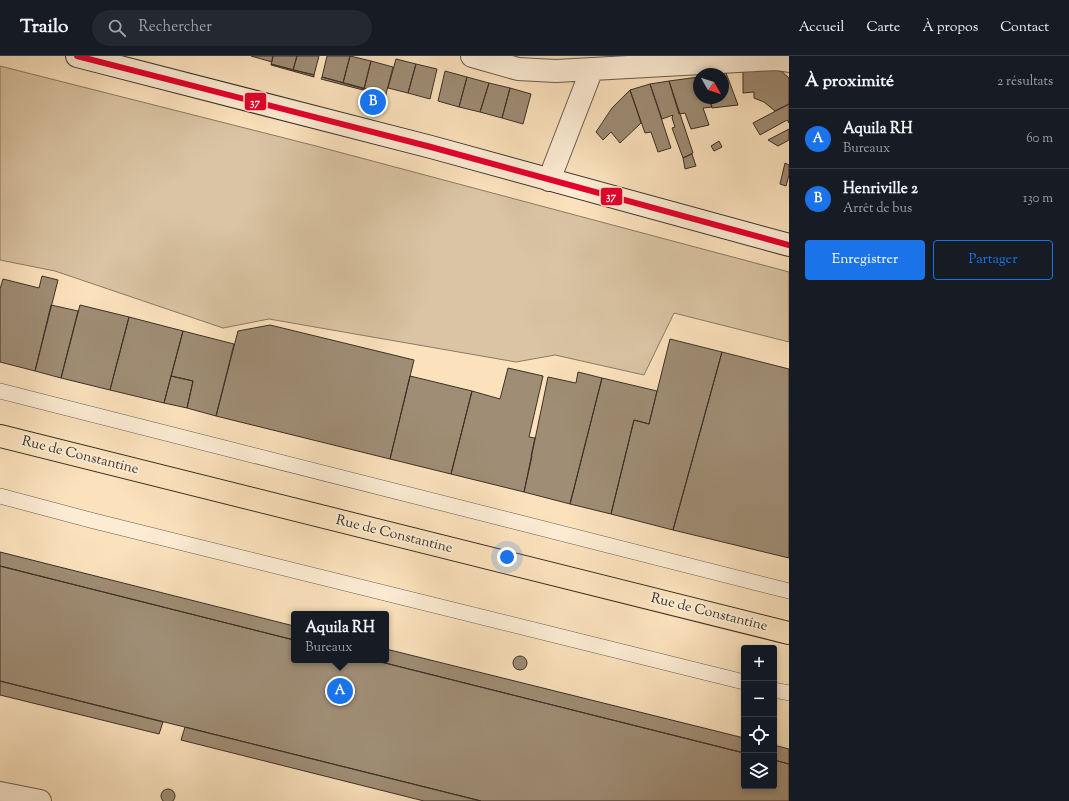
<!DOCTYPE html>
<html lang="fr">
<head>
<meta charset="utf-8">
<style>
	body { margin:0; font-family:"Sorts Mill Goudy",serif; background:#242831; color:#f1f3f6 }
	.controls { position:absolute; right:12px; bottom:12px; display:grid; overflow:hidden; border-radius:4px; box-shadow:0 2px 6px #0003 }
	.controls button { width:36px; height:36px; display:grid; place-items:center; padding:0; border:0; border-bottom:1px solid #363941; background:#171b24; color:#f1f3f6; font:20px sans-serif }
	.compass { position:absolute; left:693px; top:12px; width:36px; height:36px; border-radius:50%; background:#171b24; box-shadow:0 2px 6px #0003; rotate:129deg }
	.you { position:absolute; left:507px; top:501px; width:14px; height:14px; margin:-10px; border:3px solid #fff; border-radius:50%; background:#1a73e8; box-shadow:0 0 0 6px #1a73e833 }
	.badge { display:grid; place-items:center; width:26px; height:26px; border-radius:50%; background:#1a73e8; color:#fff; font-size:13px; font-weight:700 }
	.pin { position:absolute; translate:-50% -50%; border:2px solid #fff; box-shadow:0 1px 4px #0006 }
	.popup { position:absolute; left:291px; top:555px; width:98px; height:52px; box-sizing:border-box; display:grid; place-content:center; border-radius:4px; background:#171b24; filter:drop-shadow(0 1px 3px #0005); font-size:13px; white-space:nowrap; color:#9ea1a6 }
	.popup b { font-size:15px; color:#f1f3f6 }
	.popup::after { content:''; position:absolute; left:50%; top:100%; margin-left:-8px; border:8px solid transparent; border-top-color:#171b24 }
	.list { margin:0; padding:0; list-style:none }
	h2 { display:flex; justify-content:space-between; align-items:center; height:52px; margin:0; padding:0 16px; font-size:17px }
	h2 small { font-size:13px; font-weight:400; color:#9ea1a6 }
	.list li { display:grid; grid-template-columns:26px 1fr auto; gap:12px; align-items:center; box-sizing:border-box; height:60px; padding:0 16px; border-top:1px solid #363941 }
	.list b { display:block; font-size:15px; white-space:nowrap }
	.list p { margin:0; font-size:13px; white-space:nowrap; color:#9ea1a6 }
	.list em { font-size:13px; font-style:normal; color:#9ea1a6 }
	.actions { display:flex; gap:8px; padding:12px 16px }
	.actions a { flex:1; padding:9px 0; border:1px solid #1a73e8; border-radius:4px; text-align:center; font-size:14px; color:#1a73e8 }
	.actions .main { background:#1a73e8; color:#fff }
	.icon { flex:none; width:22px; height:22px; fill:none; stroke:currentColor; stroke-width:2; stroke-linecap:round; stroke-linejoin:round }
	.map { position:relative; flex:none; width:789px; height:745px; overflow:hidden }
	header { display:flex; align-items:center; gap:24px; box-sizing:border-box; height:56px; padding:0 20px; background:#171b24; border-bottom:1px solid #363941 }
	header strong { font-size:19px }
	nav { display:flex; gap:22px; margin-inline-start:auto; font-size:14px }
	.search { width:280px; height:36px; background:#242831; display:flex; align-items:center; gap:10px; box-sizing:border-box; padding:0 14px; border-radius:22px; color:#9ea1a6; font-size:15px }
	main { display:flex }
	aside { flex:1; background:#171b24 }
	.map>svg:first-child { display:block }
	.green { fill:#dac4a3; stroke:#8a7a64 }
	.building { fill:#9f8d75; stroke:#3b3026 }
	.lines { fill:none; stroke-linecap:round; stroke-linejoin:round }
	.lane-casing { stroke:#6b5c4c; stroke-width:16 }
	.street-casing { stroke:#6b5c4c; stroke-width:24 }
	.secondary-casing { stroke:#3b3026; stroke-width:24 }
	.primary-casing { stroke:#3b3026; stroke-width:24 }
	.lane { stroke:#fcecd4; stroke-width:15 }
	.street { stroke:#fcecd4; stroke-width:22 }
	.secondary { stroke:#fcecd4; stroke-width:22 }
	.primary { stroke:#fbe2bd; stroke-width:22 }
	.bus-1-casing { stroke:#fcecd4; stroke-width:9 }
	.bus-1 { stroke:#e4002b; stroke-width:6 }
	.labels { text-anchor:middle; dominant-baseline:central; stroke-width:4; stroke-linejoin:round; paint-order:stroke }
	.street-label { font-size:14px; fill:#3b3026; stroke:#fcecd4 }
	.line-badge { stroke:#fcecd4; stroke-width:1.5 }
	.badge-label { font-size:11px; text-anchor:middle; font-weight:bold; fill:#fff }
</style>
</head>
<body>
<header>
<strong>Trailo</strong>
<div class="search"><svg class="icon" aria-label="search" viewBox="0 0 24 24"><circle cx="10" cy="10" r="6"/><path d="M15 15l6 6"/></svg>Rechercher</div>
<nav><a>Accueil</a><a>Carte</a><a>À propos</a><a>Contact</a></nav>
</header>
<main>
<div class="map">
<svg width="789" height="745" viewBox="0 0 789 745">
	<rect width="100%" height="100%" fill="#fbe2bd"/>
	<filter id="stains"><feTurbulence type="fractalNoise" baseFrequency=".005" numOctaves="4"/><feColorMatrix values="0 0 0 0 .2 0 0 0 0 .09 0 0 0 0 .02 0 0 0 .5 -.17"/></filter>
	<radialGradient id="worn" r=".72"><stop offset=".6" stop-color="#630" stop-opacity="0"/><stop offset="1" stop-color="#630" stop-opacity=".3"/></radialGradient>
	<!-- green -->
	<path class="green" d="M0,10L316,90L789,216V286L674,257L644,319L555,299L516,306L269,263L223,272L55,215L0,204Z"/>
	<!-- building -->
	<path class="building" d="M251,0H273L272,6Z
		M273,0H297L293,14L271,8Z
		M297,0H319L314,19L293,14Z
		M327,0H350L343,27L322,21Z
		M350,0L371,5L364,33L343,27Z
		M396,3L416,8L408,37L388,32Z
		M371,5L393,11L386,38L364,33Z
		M271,8L314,19V21L271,9Z
		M416,8L437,13L430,43L408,37Z
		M762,11L781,15L789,22V48L775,55L764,46L754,42V36L743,37V14Z
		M445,15L467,21L459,51L438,45Z
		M726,17L738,49L712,52L709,42H723V18H718Z
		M322,21L386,38V40L321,23Z
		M467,21L489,27L480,56L459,51Z
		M699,21V42H709L712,51L703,52L709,69L691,73L685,57L679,58L669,25Z
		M669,25L693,97L683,102L672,72L675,71L672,62L673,59L662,63L650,28Z
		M489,27L510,32L502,62L480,56Z
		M650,28L671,92L658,96L651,76L645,77L630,34Z
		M510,32L531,38L523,68L502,62Z
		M630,34L641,67L620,87L611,76L603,84L596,76L612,52Z
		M789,48V67L787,64L760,79L753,67Z
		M789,73V84L778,90L768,84Z
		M719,85L722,91L714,95L711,90Z
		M692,98L696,110L685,113L683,102Z
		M785,107L789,109V119L786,130L780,128Z
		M42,220L58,224L35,315L0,306V233L3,223L39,232Z
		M51,249L78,255L61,322L35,315Z
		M80,249L129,261L110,334L61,322Z
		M129,261L183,275L164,347L110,334Z
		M270,269L414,304L390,403L216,360L238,275Z
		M183,275L234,288L216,360L187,352L193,325L171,320Z
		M670,283L722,296L673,474L611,458L634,364L649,368Z
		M722,296L789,313V502L673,474Z
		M508,312L543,320L529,381L535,382L531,400H532L524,436L451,418L472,335L500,343Z
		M578,316L602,322L570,448L524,436L548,321L576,327Z
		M171,320L193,325L187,352L164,347Z
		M410,320L472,335L451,418L390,403Z
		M602,322L657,335L649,368L634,364L611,458L570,448Z
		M0,496L294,570V584L0,510Z
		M0,510L294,584V604H373L744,697V730H774V704L789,708V745H481L0,625Z
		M386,593L744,682V697L373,604H386Z
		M513 607a7 7 0 1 1 14 0a7 7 0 1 1-14 0Z
		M0,625L163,666L159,678L0,639Z
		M185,671L481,745H424L181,684Z
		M774,689L789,693V708L774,704Z
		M161 740a7 7 0 1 1 14 0a7 7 0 1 1-14 0Z"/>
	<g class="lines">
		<defs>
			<path id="lane" d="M0,335L789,535
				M0,440L94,465L744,626
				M774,634L789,637"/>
			<path id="street" d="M472,0L518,13L556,15L756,4L776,3L789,5
				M549,124L592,13
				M0,737L40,745"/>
			<path id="secondary" d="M77,0L431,91L789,189"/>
			<path id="primary" d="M0,380L789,577"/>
		</defs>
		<!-- lane casing -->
		<use href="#lane" class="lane-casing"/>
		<!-- street casing -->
		<use href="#street" class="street-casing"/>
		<!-- secondary casing -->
		<use href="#secondary" class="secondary-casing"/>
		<!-- primary casing -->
		<use href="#primary" class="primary-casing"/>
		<!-- lane -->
		<use href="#lane" class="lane"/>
		<!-- street -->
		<use href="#street" class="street"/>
		<!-- secondary -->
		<use href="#secondary" class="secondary"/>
		<!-- primary -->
		<use href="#primary" class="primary"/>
		<defs>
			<path id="bus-1" d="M77,0L431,91L789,189"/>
		</defs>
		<!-- bus-1 casing -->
		<use href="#bus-1" class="bus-1-casing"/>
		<!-- bus-1 -->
		<use href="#bus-1" class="bus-1"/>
	</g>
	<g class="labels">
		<!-- street labels -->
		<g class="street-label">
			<text transform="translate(80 400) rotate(14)">Rue de Constantine</text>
			<text transform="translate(394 479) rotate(14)">Rue de Constantine</text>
			<text transform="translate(709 557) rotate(14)">Rue de Constantine</text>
		</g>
	</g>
	<g class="line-badge">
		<rect x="244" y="36" width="23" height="19" rx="4" fill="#e4002b"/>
		<rect x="600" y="131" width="23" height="19" rx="4" fill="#e4002b"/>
	</g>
	<g class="badge-label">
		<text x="255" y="50">37</text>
		<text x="611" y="144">37</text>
	</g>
	<rect width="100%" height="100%" filter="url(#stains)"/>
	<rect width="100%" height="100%" fill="url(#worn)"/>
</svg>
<div class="controls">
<button>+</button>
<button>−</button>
<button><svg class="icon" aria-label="locate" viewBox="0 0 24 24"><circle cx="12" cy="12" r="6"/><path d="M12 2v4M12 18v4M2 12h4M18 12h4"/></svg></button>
<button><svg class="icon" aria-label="layers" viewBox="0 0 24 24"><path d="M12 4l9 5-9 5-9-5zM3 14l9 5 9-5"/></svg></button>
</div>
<svg class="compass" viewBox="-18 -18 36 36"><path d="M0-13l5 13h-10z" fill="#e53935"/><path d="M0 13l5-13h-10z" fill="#9ea1a6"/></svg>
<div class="you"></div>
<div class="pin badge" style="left:340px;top:635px">A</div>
<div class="popup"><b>Aquila RH</b>Bureaux</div>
<div class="pin badge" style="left:373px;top:46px">B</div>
</div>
<aside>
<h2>À proximité<small>2 résultats</small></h2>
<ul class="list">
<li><span class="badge">A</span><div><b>Aquila RH</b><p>Bureaux</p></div><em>60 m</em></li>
<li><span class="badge">B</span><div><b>Henriville 2</b><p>Arrêt de bus</p></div><em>130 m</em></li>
</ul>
<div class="actions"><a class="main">Enregistrer</a><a>Partager</a></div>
</aside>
</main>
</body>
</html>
